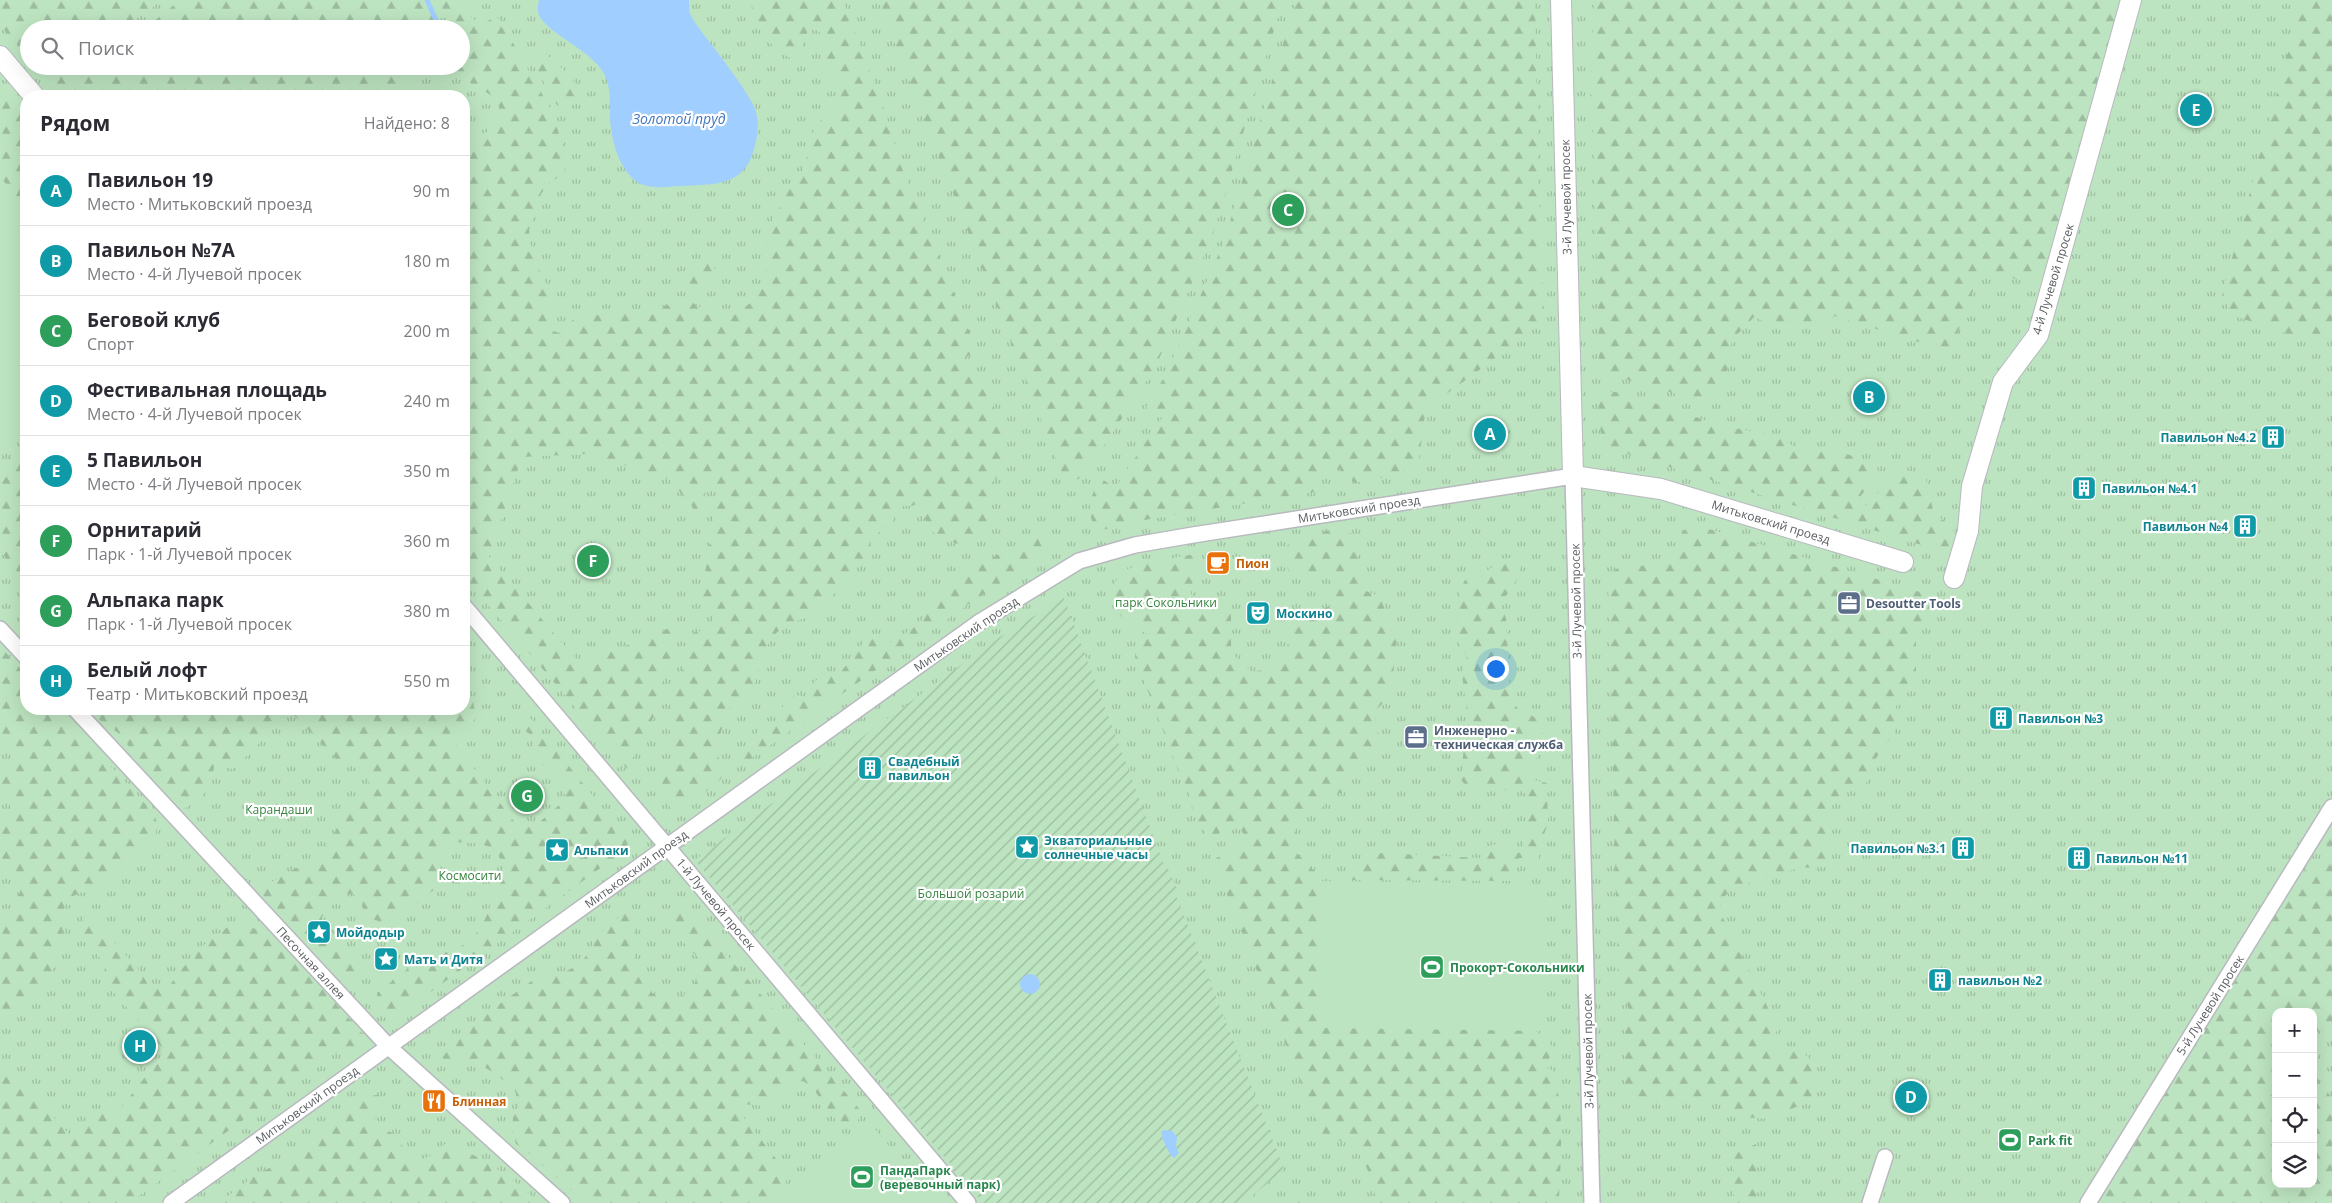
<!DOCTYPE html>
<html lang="ru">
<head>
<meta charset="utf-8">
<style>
	body { margin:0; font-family:"Open Sans",sans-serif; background:#f7f7f7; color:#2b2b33 }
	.controls { position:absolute; right:15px; bottom:15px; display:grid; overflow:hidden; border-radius:10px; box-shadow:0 5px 20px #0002 }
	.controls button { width:45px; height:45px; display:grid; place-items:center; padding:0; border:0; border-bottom:1px solid #e1e1e2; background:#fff; color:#2b2b33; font:25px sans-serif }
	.you { position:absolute; left:1495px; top:668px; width:18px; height:18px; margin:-12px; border:4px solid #fff; border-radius:50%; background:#1a73e8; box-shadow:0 0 0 8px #1a73e833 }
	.badge { display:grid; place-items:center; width:32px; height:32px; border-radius:50%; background:#e6482d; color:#fff; font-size:16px; font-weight:700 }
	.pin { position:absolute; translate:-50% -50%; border:2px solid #fff; box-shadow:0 1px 5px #0006 }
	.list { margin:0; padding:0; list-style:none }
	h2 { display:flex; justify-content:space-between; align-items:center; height:65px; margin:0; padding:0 20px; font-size:21px }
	h2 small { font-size:16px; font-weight:400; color:#7c7c81 }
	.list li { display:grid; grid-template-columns:32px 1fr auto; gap:15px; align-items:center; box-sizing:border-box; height:70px; padding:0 20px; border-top:1px solid #e1e1e2 }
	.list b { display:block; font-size:19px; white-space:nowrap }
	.list p { margin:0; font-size:16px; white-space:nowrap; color:#7c7c81 }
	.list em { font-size:16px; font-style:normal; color:#7c7c81 }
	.icon { flex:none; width:28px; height:28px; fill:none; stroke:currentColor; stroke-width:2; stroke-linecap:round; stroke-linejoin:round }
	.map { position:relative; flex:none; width:2332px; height:1203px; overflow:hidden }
	.search { position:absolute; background:#fff; box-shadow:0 5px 20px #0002; left:20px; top:20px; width:450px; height:55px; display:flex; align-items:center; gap:12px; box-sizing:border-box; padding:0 18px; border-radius:28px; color:#7c7c81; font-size:19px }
	.panel { position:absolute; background:#fff; box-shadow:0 5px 20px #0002; left:20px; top:90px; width:450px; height:625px; border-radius:20px }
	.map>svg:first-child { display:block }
	.grass { fill:url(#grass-tufts); fill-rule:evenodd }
	.forest { fill:url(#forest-firs) }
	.garden { fill:url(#garden-furrows) }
	.pitch { fill:#bde4c0 }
	.water { fill:#a0cefe }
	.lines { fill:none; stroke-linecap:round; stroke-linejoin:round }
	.stream { stroke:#a0cefe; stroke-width:5 }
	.pedestrian-casing { stroke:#b7b9be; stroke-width:18 }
	.minor-casing { stroke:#b7b9be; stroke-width:22 }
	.pedestrian { stroke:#fff; stroke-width:15 }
	.minor { stroke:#fff; stroke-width:20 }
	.labels { text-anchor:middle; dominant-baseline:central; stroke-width:4.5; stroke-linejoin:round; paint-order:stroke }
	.street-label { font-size:12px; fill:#5a5d62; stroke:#fff }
	.culture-label { font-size:12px; font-weight:bold; fill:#0d838f; stroke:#fff; text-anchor:start }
	.food-label { font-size:12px; font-weight:bold; fill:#c56008; stroke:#fff; text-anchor:start }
	.park-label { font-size:12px; fill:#36843f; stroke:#fff }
	.service-label { font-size:12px; font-weight:bold; fill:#4e5e75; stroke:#fff; text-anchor:start }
	.leisure-label { font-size:12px; font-weight:bold; fill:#27864d; stroke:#fff; text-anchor:start }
	.water-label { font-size:14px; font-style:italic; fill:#4377c0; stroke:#fff }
</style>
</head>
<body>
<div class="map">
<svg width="2332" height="1203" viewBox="0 0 2332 1203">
	<defs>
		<pattern id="grass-tufts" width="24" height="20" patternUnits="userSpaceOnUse" patternTransform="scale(1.25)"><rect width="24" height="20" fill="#bde4c0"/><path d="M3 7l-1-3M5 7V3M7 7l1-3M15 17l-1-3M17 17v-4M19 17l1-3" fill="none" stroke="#9dbc9f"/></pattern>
		<pattern id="forest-firs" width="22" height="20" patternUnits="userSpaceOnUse" patternTransform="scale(1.25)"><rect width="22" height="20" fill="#bde4c0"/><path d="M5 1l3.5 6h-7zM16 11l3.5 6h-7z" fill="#9dbc9f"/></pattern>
		<pattern id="garden-furrows" width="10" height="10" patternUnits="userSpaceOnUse" patternTransform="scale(1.25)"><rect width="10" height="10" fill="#bde4c0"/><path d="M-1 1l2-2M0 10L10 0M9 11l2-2" fill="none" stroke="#9dbc9f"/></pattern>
	</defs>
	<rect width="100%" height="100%" fill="#ecebe1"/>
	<!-- grass -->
	<path class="grass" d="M0,0H2332V1203H0ZM29,29H461V66H29ZM26,96H464V709H26ZM2276,1012H2313V1184H2276Z"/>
	<!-- forest -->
	<path class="forest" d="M0,0H161L146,13L117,29H29L28,50L18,46L0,25Z
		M180,0H462C463,7 472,21 480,22C485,24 491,19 495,16L500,20L550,108L561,139L566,160L564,173L548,184L541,194L529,230L532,256L553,296L551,330L559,333L578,315L590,316L691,302L711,313L733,316L753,301L766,274V249L771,224L787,192L804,168L814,129L821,120L836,108L841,98L840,88L835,79L823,69L821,60L823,43L821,33L814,29L808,30L799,55L794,59C774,53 748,22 752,0H843L887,117L901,166L927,226L976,348L966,358C966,368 971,370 980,372C990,396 1011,444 1004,468C1002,473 998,477 994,480C995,498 991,524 976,535C970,539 963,541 958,544C928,533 929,532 920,502L912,506H903L889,525L871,538L870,553L855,568L850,587C845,589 839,590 835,593C829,597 827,606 821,611C808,622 790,616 774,636C750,665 770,686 729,708L721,731L718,756L724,770L721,779L701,796L693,800L681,802L670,810L669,805L654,785C656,772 661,758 676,759L667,717L695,632L707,630L713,621L712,605L701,597L719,488L712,484L706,489L701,517L668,478L585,454L522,457L489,557L580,664L680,624L654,716L627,769L464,576V135C479,134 488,137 496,121C512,88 462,92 455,66H461V29H453L447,18C439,17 435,22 431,29H142L152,23Z
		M878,0H1283L1212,237L1155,368L1086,473C1077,483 1070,482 1061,471Z
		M1296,0H1535L1538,172L1544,311L1530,333L1430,406L1425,414L1419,460L1400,474L1355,483L1331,462L1323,468L1314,492L1126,523L1096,532C1086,509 1090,500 1099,477L1115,488L1162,418L1146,407L1166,374L1224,242Z
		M1594,0H2121L2058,226L2042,271L2025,281L1980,271L1951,352L1834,316L1828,324L1787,321L1781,329L1754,317L1732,340L1727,372L1708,403L1600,372L1593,133L1590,102Z
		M2302,0H2332V339L2311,342L2232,315L2222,295Z
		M546,54C556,63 592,90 572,104C567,108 562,107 557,105L533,64L536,57Z
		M40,66H390L394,73L407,84L396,96H60L43,76Z
		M0,86L26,118V224L0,251Z
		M708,263L717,271C710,287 708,292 690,293L679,282C686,266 691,264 708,263Z
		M1603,392H1621L1719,425L1776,436L1806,453L1833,450L1873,462L1879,472L1860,497L1864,507L1902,469L1925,475L1933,510L1958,536L1954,555L1602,446L1598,403Z
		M26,428V582L9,564L0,549V455L6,460L25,447L23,431Z
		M1692,524L1930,595L1936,610L1916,639V673L1896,706L1895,733L1873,762L1866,783L1860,786L1852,785C1823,805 1825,826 1831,857L1822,867L1799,868L1760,879L1730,890L1720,902V912L1778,1028L1772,1042L1782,1055L1799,1049L1808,1057L1818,1074L1814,1094L1803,1104L1768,1119L1731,1116L1720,1102H1634L1625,1095V1029L1633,1019L1618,982L1608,576L1621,565L1664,566L1674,558L1682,532Z
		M1342,527L1352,534L1366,591L1381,597L1388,628L1397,638L1391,695L1374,712L1380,742L1350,776L1345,792L1325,796L1322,813L1295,811L1297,853L1319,876L1331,895L1546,1038L1552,1046C1551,1056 1550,1060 1542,1066L1552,1070C1566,1105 1560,1165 1559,1203H1376L1373,1180L1352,1140L1324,1142L1215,864L1216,858L1236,850L1247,839C1241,833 1241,826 1235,821L1224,825L1213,844L1211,846L1207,844L1205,832L1196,819L1190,802L1189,789L1181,778L1135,657L1136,645L1147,634C1128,624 1105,610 1114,585C1116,579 1122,571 1128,569C1150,560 1177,558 1200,553L1198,571L1190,589L1195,607L1231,611V653L1252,672L1272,668L1284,660L1293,621L1332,605L1334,600L1330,585L1331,571L1289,572L1282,554L1291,540Z
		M1041,530L1046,537L1048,551L960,610L738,768L735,760L739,753L744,751L761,727L780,721L784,700L795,695L808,697C811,681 820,673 837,677L864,642L876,638L892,642L918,625L940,594L973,569Z
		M1509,558L1521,567L1514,588L1499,602L1506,618L1510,693L1519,712C1523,714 1530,714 1534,717C1543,725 1547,744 1540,754C1536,760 1530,763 1526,769V776L1530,779L1547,783L1548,824L1539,847V859L1519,858L1509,871L1514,881L1351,880L1352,871L1364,859L1381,853L1481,858L1484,847L1498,844L1515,854L1523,851L1529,796L1522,791L1468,788L1461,780L1467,711L1462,675L1467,656C1464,652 1460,647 1459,643C1456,628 1456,583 1470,575C1485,567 1487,576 1500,559Z
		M0,646L26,675V709H58L154,813L157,823L156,833L148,846L110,879L69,898L61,914L63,937L55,966L30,999L0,1028V912L13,915L21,888L19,880L0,868V829L10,815L11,807L1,787L0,777L17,764C18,754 12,739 0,737Z
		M464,691L473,701L476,718L453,741L519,828L535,826L566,799L560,779L532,756L533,737L522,728L519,715L522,708L627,838L628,848L395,1018C377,1016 379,1008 377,993L433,949C450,960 474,939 482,925C486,918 488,911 491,904C499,887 511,866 494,851C488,846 482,843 474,843C463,842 452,841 445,849C435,861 443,877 435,889L388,927L376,920L365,921L361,897L345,893L331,900L319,923L358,966L359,978L354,987L345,986L279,912L264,904L257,895L264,886L320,855L344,818L372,789L360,761L340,763L291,712L233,769L219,766L214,759C215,783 205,799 183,809L160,793L138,768L124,737L84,709H464Z
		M2332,834V1027L2313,1033V1012H2276V1184H2313V1066L2323,1090L2332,1097V1203H2098L2298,878L2311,865L2327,867L2324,851Z
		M684,908L689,911L862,1112L856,1124L842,1128L811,1086L803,1081L793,1083L764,1106L743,1104L740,1113L788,1174L781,1203H585L528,1152L516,1144L512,1130L513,1117L519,1107L514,1086C487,1073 487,1058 453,1065L442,1058L465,1029L533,980L557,976L580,964L592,948L598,934L627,911L634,920L636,938L634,969L645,988L664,1001C669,1000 674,999 679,997C691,993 705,972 698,959C693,949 651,918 684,908Z
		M84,918H92L141,972L149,987L169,986L196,951L229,926H247L275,935L367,1039L357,1048L323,1055L297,1081L129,1203H0V1060L71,1136L97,1112H118L165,1051L104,981L105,964L82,936Z
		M378,1095L382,1104L372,1124L397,1135L411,1163L433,1155L445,1144C481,1154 512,1178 539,1203H219L254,1176L292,1156L361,1096Z
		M1756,1144L1757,1202L1734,1203V1154Z
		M1299,1193L1308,1203H1287L1290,1197Z"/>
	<!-- garden -->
	<path class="garden" d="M1064,598L1163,862L1165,866H1167L1178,892L1175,893L1284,1169L1244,1203H983L695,860L992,642Z"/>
	<!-- pitch -->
	<path class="pitch" d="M0,177L26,207V435L12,447L0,434Z
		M1318,881L1540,884L1546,886V1031L1317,1028Z
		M874,1128L937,1203H774Z"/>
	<!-- water -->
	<path class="water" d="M539,0H689V12L696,24C708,41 753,96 756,112C759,125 758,136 754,149C744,187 714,184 681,186C664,187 644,191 631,177C619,164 613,145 611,128C608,109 614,86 601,69C586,49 559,39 543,21C537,15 537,8 539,0Z
		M1020 984a10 10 0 1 1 20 0a10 10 0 1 1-20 0Z
		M1166,1130L1172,1131L1177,1137L1176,1146L1179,1153L1174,1158C1169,1155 1161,1137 1161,1131Z"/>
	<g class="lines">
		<!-- stream -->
		<path class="stream" d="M427,0L436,20"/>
		<defs>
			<path id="pedestrian" d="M464,606L968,1203
				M0,629L26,657
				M75,709L389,1047L562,1203
				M171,1203L978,623L1079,561L1135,545L1193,535L1573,476L1592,1203
				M1870,1203L1885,1157
				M2088,1203L2332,807"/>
			<path id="minor" d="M1561,0L1573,476L1661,489L1903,562
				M0,56L34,96
				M1954,578L1968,531L1972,486L2003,382L2038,335L2131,0"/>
		</defs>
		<!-- pedestrian casing -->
		<use href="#pedestrian" class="pedestrian-casing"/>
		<!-- minor casing -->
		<use href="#minor" class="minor-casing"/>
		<!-- pedestrian -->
		<use href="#pedestrian" class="pedestrian"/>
		<!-- minor -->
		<use href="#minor" class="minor"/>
	</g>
	<!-- icons -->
	<defs>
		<symbol id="building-square" viewBox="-11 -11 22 22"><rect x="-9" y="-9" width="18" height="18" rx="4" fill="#0f9aa8" stroke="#fff"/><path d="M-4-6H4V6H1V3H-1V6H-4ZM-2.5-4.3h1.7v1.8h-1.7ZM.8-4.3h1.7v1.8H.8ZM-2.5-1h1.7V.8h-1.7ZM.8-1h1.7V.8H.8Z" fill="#fff"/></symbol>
		<symbol id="cafe-square" viewBox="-11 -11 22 22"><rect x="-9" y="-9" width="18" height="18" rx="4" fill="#e8710a" stroke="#fff"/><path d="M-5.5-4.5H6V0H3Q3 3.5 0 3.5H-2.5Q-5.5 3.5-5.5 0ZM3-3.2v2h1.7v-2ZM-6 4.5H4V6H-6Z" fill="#fff"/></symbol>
		<symbol id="office-square" viewBox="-11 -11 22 22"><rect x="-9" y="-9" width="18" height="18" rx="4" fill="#5c6f8a" stroke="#fff"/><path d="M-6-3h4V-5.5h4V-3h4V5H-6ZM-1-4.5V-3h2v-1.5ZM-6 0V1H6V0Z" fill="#fff"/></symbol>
		<symbol id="theatre-square" viewBox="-11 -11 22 22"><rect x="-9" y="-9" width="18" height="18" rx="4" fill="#0f9aa8" stroke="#fff"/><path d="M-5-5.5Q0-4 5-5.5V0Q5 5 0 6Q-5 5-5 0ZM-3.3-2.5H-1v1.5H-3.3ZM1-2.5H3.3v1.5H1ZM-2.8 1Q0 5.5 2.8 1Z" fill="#fff"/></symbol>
		<symbol id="sight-square" viewBox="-11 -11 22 22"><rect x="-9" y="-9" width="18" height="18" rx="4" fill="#0f9aa8" stroke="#fff"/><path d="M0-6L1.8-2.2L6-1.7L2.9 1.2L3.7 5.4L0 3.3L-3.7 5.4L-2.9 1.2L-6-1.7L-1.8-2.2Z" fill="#fff"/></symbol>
		<symbol id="stadium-square" viewBox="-11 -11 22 22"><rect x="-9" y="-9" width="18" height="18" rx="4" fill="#2e9e5b" stroke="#fff"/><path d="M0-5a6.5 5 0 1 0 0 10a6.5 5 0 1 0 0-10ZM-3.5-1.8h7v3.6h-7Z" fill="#fff"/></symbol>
		<symbol id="restaurant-square" viewBox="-11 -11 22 22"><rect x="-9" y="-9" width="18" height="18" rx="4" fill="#e8710a" stroke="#fff"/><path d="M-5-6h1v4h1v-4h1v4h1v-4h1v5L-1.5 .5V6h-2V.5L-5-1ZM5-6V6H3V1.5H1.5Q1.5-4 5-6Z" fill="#fff"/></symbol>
	</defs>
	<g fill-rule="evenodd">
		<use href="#building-square" x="2259" y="423" width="28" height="28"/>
		<use href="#building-square" x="2070" y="474" width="28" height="28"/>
		<use href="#building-square" x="2231" y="512" width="28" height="28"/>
		<use href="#cafe-square" x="1204" y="549" width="28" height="28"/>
		<use href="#office-square" x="1835" y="589" width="28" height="28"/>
		<use href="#theatre-square" x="1244" y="599" width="28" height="28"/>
		<use href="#building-square" x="1987" y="704" width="28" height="28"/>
		<use href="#office-square" x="1402" y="723" width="28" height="28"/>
		<use href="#building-square" x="856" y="754" width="28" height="28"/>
		<use href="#sight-square" x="1013" y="833" width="28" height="28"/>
		<use href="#building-square" x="1949" y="834" width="28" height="28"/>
		<use href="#sight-square" x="543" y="836" width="28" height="28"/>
		<use href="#building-square" x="2065" y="844" width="28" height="28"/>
		<use href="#sight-square" x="305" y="918" width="28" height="28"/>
		<use href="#sight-square" x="372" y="945" width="28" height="28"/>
		<use href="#stadium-square" x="1418" y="953" width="28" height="28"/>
		<use href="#building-square" x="1926" y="966" width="28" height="28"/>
		<use href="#restaurant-square" x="420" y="1087" width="28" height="28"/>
		<use href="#stadium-square" x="1996" y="1126" width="28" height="28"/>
		<use href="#stadium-square" x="848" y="1163" width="28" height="28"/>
	</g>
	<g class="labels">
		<!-- street labels -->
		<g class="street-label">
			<text transform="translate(1566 197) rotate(-91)">3-й Лучевой просек</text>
			<text transform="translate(2053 279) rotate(-73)">4-й Лучевой просек</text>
			<text transform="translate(1359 509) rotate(-9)">Митьковский проезд</text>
			<text transform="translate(1771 522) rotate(17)">Митьковский проезд</text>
			<text transform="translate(1576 601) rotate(-91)">3-й Лучевой просек</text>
			<text transform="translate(966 634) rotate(-34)">Митьковский проезд</text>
			<text transform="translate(636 869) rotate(-36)">Митьковский проезд</text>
			<text transform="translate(716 904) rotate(50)">1-й Лучевой просек</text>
			<text transform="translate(311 963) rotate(47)">Песочная аллея</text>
			<text transform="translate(2210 1005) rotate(-58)">5-й Лучевой просек</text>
			<text transform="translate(1588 1051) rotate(-91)">3-й Лучевой просек</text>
			<text transform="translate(307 1105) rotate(-36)">Митьковский проезд</text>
		</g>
		<!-- culture labels -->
		<g class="culture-label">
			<text x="2256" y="437" text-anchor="end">Павильон №4.2</text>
			<text x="2102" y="488">Павильон №4.1</text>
			<text x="2228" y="526" text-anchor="end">Павильон №4</text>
			<text x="1276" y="613">Москино</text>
			<text x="2018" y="718">Павильон №3</text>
			<text x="888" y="761">Свадебный<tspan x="888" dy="14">павильон</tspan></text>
			<text x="1044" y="840">Экваториальные<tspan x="1044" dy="14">солнечные часы</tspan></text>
			<text x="1946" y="848" text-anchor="end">Павильон №3.1</text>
			<text x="574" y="850">Альпаки</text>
			<text x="2096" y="858">Павильон №11</text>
			<text x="336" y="932">Мойдодыр</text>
			<text x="404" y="959">Мать и Дитя</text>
			<text x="1958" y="980">павильон №2</text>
		</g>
		<!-- food labels -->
		<g class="food-label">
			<text x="1236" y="563">Пион</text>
			<text x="452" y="1101">Блинная</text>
		</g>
		<!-- park labels -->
		<g class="park-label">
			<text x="1166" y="602">парк Сокольники</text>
			<text x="279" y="809">Карандаши</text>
			<text x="470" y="875">Космосити</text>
			<text x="971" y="893">Большой розарий</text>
		</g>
		<!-- service labels -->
		<g class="service-label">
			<text x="1866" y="603">Desoutter Tools</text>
			<text x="1434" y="730">Инженерно -<tspan x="1434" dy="14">техническая служба</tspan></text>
		</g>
		<!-- leisure labels -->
		<g class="leisure-label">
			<text x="1450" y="967">Прокорт-Сокольники</text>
			<text x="2028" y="1140">Park fit</text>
			<text x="880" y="1170">ПандаПарк<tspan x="880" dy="14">(веревочный парк)</tspan></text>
		</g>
		<!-- water labels -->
		<g class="water-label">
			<text x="679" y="118">Золотой пруд</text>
		</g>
	</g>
</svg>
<div class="controls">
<button>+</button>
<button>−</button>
<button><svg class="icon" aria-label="locate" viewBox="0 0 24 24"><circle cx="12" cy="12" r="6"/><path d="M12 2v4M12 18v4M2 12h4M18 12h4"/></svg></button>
<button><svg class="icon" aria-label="layers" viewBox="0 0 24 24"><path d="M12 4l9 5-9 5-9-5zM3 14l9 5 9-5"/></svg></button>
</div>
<div class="you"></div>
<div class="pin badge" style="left:1490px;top:434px;background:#0f9aa8">A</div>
<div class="pin badge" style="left:1869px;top:397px;background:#0f9aa8">B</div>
<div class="pin badge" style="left:1288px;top:210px;background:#2e9e5b">C</div>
<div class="pin badge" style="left:1911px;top:1097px;background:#0f9aa8">D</div>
<div class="pin badge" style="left:2196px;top:110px;background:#0f9aa8">E</div>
<div class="pin badge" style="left:593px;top:561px;background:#2e9e5b">F</div>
<div class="pin badge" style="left:527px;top:796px;background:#2e9e5b">G</div>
<div class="pin badge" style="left:140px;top:1046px;background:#0f9aa8">H</div>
<div class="search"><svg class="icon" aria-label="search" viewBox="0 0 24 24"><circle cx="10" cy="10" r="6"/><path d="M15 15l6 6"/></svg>Поиск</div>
<section class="panel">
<h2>Рядом<small>Найдено: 8</small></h2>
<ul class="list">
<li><span class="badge" style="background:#0f9aa8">A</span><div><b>Павильон 19</b><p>Место · Митьковский проезд</p></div><em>90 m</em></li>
<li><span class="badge" style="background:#0f9aa8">B</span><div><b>Павильон №7А</b><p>Место · 4-й Лучевой просек</p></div><em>180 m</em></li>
<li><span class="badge" style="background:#2e9e5b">C</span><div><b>Беговой клуб</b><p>Спорт</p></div><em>200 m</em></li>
<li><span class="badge" style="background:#0f9aa8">D</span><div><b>Фестивальная площадь</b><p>Место · 4-й Лучевой просек</p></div><em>240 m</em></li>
<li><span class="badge" style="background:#0f9aa8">E</span><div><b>5 Павильон</b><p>Место · 4-й Лучевой просек</p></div><em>350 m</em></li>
<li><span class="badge" style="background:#2e9e5b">F</span><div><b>Орнитарий</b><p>Парк · 1-й Лучевой просек</p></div><em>360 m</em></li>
<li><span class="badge" style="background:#2e9e5b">G</span><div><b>Альпака парк</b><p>Парк · 1-й Лучевой просек</p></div><em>380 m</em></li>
<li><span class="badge" style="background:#0f9aa8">H</span><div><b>Белый лофт</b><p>Театр · Митьковский проезд</p></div><em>550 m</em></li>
</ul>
</section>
</div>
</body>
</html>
